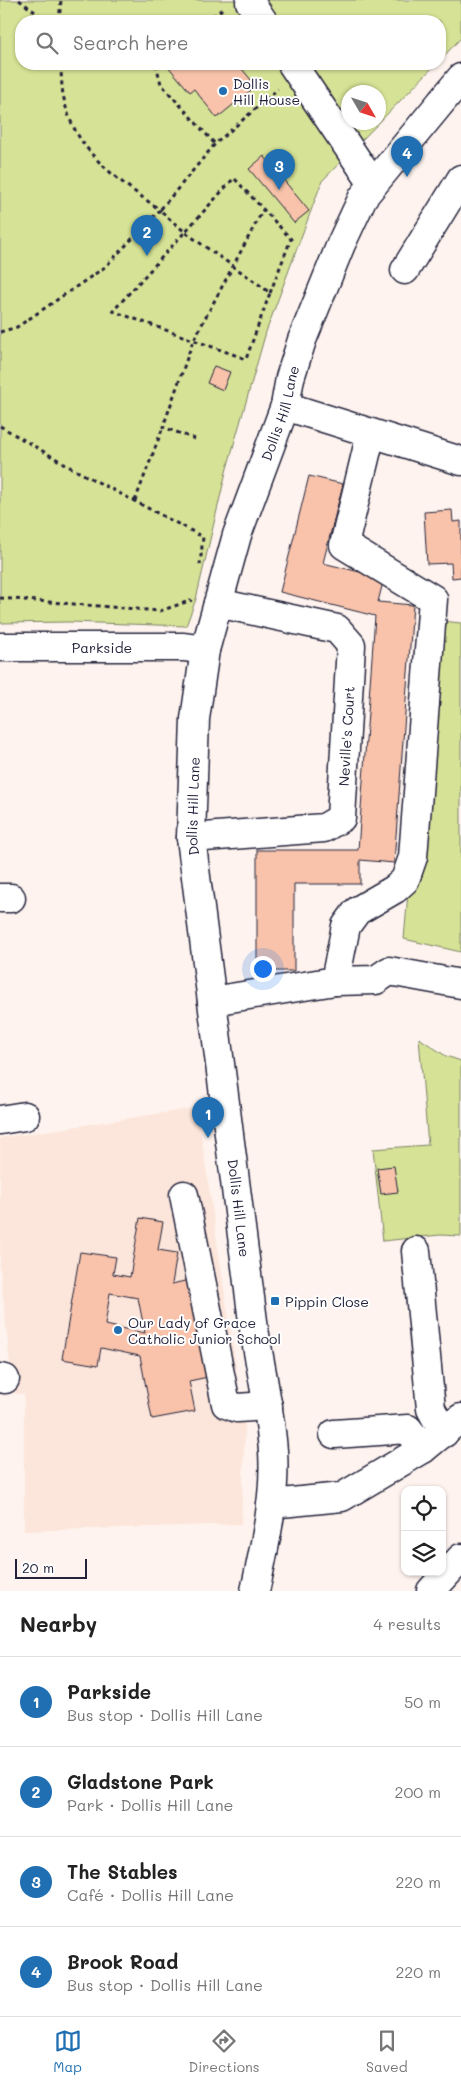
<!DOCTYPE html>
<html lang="en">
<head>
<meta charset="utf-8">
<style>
	body { margin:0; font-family:Mali,sans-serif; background:#f2f2f2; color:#222 }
	.controls { position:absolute; right:15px; bottom:15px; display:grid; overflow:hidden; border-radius:10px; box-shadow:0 1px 4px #0004 }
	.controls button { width:45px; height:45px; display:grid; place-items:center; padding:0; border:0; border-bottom:1px solid #e0e0e0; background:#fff; color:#222; font:25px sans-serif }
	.compass { position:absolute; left:341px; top:85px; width:45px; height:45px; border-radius:50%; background:#fff; box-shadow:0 1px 4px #0004; rotate:129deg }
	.scale { position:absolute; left:15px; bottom:12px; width:72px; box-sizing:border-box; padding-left:5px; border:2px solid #22223b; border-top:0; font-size:14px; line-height:18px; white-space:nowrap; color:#22223b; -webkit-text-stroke:4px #fff; paint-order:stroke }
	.you { position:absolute; left:262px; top:968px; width:18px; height:18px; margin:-12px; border:4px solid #fff; border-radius:50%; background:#1a73e8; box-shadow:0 0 0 8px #1a73e833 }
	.badge { display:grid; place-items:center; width:32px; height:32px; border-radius:50%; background:#1f6fb2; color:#fff; font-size:16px; font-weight:700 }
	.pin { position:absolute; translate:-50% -41px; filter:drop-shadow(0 1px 2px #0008) }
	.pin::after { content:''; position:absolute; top:26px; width:18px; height:15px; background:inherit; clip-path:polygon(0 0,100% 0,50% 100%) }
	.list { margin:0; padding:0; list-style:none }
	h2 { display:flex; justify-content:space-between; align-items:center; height:65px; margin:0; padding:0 20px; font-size:21px }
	h2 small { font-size:16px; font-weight:400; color:#767676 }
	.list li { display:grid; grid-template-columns:32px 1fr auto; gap:15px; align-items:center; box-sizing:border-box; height:90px; padding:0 20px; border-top:1px solid #e0e0e0 }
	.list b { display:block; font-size:19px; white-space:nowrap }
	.list p { margin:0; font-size:16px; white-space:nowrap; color:#767676 }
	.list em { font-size:16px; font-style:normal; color:#767676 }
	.icon { flex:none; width:28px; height:28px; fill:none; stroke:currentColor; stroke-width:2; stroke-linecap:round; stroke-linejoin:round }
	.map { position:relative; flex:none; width:461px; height:1591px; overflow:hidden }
	.search { position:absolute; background:#fff; box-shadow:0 1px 4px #0004; left:15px; right:15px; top:15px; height:55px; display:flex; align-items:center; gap:12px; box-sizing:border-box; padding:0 18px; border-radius:20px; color:#767676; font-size:19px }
	.sheet { height:425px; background:#fff }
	nav { display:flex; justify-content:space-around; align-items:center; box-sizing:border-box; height:70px; border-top:1px solid #e0e0e0; background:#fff; font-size:14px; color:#767676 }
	nav a { display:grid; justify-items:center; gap:2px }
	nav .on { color:#1f6fb2 }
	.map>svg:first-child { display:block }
	.built { fill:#fce5da }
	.green { fill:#d6e295; stroke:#7c8268; fill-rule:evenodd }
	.building { fill:#f8c3aa; stroke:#22223b; fill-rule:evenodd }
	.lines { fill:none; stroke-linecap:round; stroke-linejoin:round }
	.minor-casing { stroke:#22223b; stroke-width:31 }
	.path { stroke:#22223b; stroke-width:3; stroke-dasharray:4 4; stroke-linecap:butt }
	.minor { stroke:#fff; stroke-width:28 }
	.poi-dot { fill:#1f6fb2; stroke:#fff; stroke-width:2 }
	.labels { text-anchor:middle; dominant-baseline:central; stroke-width:4; stroke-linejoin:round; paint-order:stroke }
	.poi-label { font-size:14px; fill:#22223b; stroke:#fff; text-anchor:start }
	.street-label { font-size:14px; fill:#22223b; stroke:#fff }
</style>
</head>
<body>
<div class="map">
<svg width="461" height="1591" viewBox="0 0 461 1591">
	<rect width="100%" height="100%" fill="#fef3ee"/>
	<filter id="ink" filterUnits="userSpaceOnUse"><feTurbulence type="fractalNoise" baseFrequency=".02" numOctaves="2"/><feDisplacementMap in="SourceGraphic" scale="10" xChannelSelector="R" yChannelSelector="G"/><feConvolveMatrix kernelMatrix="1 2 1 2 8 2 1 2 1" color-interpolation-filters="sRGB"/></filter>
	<g filter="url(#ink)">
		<!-- built -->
		<path class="built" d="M197,1108L245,1428L241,1524L24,1531V1394L13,1393L0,1267V1138Z"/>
		<!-- green -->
		<path class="green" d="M0,0H461V38L440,60V21H21V64H436L322,181L266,332L226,472L196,599L186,626L69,622L0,623ZM348,92H378V122H348Z
			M432,620L461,623V952L404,939Z
			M419,1038L446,1056L461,1061V1236L440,1235L383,1241L373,1149L428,1145Z"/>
		<!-- building -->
		<path class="building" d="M166,64H238L256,86L217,118L194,89L190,92Z
			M264,156L309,211L294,223L249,169Z
			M214,366L230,372L223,390L207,383Z
			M309,476L343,484L323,563L384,578L378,602L413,605L394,863L360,860V884H294V971H257V850H358L375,616L280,592Z
			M452,510L453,522L461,521V577L452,578L451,563L427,564L424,512Z
			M394,1166L398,1192L381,1194L377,1168Z
			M140,1218L163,1222L158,1250L177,1253L172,1284L189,1280L208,1377L189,1381L195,1411L152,1419L140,1356L101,1348L98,1365L62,1359L80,1252L116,1257L113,1274L130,1277ZM110,1293L138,1298L145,1333L105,1325Z"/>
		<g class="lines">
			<defs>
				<g id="minor">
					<path d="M250,2L263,21"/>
					<path d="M292,64L373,184"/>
					<path d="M405,270L461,179"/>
					<path d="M285,406L461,461"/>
					<path id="s1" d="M0,647H184L205,650"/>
					<path id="s2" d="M191,838L324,828L341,818L351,645L337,629L218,603"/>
					<path d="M0,898H11"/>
					<path d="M335,981L346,926L357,911L395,889L405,880L413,857L433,599L344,545L371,433"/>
					<path d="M212,1001L335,981L376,980L389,971L461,984"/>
					<path d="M0,1120L25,1116"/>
					<path d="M184,1195L226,1404L237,1408L268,1406"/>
					<path d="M416,1251L431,1409L444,1433"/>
					<path d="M0,1378L5,1379"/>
					<path d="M334,1434L408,1429L423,1449"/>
					<path d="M271,1504L342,1497L423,1449L461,1418"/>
					<path id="s3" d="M255,1591C265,1545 276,1497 273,1451C270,1410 261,1370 254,1329L191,838L195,719L205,650L237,535L285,406L290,378L302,340L341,244L363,197L461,78"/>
					<path d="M431,1591L461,1558"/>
				</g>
			</defs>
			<!-- minor casing -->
			<use href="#minor" class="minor-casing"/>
			<!-- path -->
			<path class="path" d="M19,0L47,21
				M59,21L61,0
				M206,21L225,7
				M156,64L161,84L215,144
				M270,293L291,239L234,178L113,311L246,359L270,293C236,266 190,240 160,210L215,144L278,89
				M0,332L17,327L105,267L160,210C119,180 75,153 64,99C61,87 62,75 60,64
				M0,426L75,470L203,537L200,565
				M195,439L163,427L193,341L263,210
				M135,501L163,427
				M0,598L160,611L192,600"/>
			<!-- minor -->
			<use href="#minor" class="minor"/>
		</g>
	</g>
	<!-- markers -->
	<g class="poi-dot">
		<circle cx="223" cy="91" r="5"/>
		<rect x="270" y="1296" width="10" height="10" rx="2.5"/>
		<circle cx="118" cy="1330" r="5"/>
	</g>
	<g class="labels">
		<!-- poi labels -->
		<g class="poi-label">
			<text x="233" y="83">Dollis<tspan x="233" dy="16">Hill House</tspan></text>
			<text x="285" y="1301">Pippin Close</text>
			<text x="128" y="1322">Our Lady of Grace<tspan x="128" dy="16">Catholic Junior School</tspan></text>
		</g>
		<!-- street labels -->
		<g class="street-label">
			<text stroke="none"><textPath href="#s3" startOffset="1198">Dollis Hill Lane</textPath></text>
			<text stroke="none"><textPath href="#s1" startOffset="102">Parkside</textPath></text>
			<text stroke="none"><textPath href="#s2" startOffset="235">Neville's Court</textPath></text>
			<text stroke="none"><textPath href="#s3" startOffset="792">Dollis Hill Lane</textPath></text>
			<text transform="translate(239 1208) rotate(83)">Dollis Hill Lane</text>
		</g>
	</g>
</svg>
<div class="controls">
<button><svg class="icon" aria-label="locate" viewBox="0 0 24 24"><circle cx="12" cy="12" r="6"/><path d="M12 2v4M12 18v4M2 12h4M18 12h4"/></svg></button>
<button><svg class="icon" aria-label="layers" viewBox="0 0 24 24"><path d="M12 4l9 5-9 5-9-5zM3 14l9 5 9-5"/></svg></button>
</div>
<svg class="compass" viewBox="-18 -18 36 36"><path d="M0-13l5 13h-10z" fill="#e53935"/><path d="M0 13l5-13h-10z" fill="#767676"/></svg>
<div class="scale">20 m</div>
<div class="you"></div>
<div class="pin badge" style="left:208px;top:1138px">1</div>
<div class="pin badge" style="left:147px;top:256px">2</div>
<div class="pin badge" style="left:279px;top:190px">3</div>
<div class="pin badge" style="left:407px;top:177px">4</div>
<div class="search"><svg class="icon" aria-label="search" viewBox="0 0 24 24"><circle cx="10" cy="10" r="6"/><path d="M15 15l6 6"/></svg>Search here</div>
</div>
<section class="sheet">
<h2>Nearby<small>4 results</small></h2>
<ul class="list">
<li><span class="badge">1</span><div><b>Parkside</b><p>Bus stop · Dollis Hill Lane</p></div><em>50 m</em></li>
<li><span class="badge">2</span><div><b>Gladstone Park</b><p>Park · Dollis Hill Lane</p></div><em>200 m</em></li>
<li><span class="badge">3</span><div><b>The Stables</b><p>Café · Dollis Hill Lane</p></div><em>220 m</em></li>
<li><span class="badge">4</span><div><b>Brook Road</b><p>Bus stop · Dollis Hill Lane</p></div><em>220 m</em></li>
</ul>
</section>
<nav>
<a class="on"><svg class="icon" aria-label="map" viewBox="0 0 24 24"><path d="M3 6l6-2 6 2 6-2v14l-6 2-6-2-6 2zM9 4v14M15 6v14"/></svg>Map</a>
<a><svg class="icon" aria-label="directions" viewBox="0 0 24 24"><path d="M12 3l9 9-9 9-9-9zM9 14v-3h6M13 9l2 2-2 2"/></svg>Directions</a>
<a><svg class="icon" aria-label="saved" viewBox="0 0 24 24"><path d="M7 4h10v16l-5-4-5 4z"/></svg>Saved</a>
</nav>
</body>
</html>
